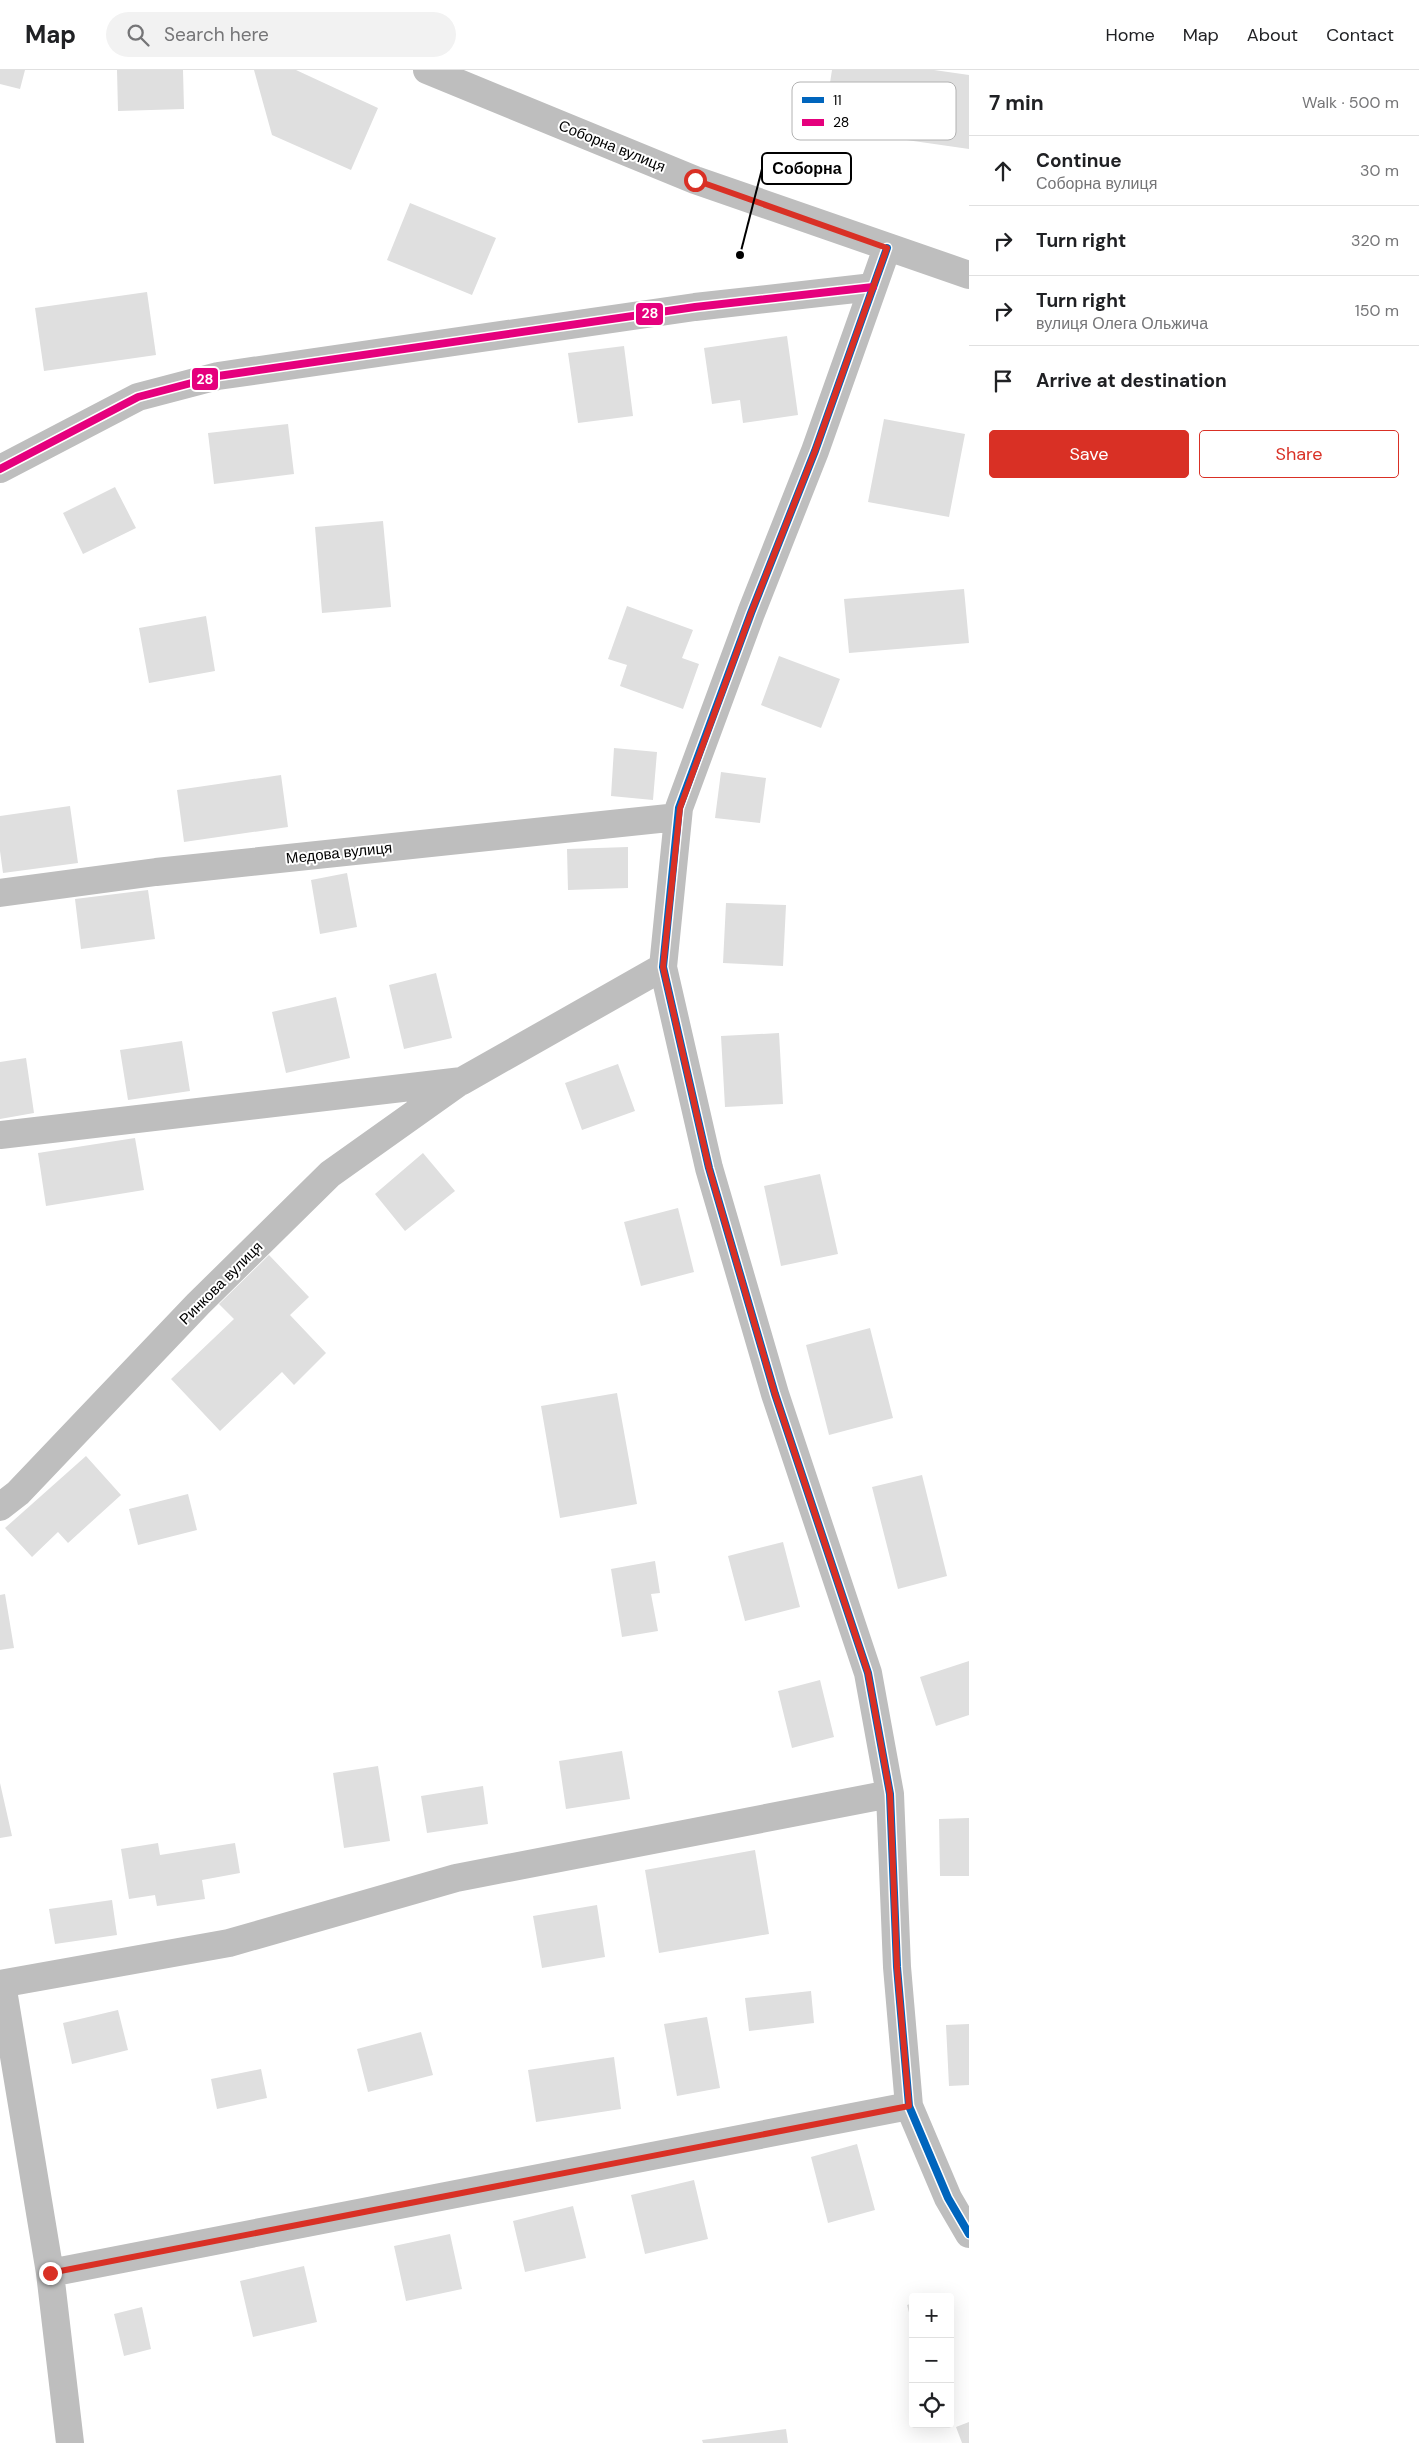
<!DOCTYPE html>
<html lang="en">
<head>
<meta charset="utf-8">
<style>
	body { margin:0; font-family:"DM Sans",sans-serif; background:#f2f2f2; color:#202124 }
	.controls { position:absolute; right:15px; bottom:15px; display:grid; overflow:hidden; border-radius:5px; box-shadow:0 5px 20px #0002 }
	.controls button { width:45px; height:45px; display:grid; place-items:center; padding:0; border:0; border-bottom:1px solid #e0e0e0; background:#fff; color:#202124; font:25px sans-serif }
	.stop { position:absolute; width:15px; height:15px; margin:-11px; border:4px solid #d93025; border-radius:50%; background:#fff }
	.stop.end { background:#d93025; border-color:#fff; box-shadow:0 1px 5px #0008 }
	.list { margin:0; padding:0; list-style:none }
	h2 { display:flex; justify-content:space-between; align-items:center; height:65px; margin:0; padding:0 20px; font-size:21px }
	h2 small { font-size:16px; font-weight:400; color:#757577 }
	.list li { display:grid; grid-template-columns:32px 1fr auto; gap:15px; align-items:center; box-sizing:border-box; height:70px; padding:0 20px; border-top:1px solid #e0e0e0 }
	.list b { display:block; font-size:19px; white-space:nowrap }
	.list p { margin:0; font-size:16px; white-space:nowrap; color:#757577 }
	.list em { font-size:16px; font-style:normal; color:#757577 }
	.actions { display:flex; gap:10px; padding:15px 20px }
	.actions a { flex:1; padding:11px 0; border:1px solid #d93025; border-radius:5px; text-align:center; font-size:18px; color:#d93025 }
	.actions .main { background:#d93025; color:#fff }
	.icon { flex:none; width:28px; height:28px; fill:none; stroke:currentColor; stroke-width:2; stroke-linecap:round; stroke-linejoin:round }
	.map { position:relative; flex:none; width:969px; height:2373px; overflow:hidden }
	header { display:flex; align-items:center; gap:30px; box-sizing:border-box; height:70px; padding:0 25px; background:#fff; border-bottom:1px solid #e0e0e0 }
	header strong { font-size:24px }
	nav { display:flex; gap:28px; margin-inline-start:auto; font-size:18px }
	.search { width:350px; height:45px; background:#f2f2f2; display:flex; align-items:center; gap:12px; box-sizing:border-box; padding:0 18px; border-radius:28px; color:#757577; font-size:19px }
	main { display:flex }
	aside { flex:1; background:#fff }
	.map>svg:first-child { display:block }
	.building { fill:#dfdfdf }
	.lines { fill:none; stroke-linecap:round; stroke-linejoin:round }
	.minor { stroke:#bebebe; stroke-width:28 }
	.bus-1-casing { stroke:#fff; stroke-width:11 }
	.bus-2-casing { stroke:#fff; stroke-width:11 }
	.bus-1 { stroke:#0065bd; stroke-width:8 }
	.bus-2 { stroke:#e5007d; stroke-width:8 }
	.route { stroke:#d93025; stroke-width:6 }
	.labels { text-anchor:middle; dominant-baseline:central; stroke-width:4; stroke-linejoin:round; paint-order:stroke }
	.street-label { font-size:15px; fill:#000; stroke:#fff }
	.key { fill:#fff; stroke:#b2b2b2; stroke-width:1 }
	.key-label { font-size:14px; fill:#000 }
	.leader { fill:none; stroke:#000; stroke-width:2 }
	.callout-dot { fill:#000; stroke:#fff; stroke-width:2 }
	.callout { fill:#fff; stroke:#000; stroke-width:2 }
	.callout-label { font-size:16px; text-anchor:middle; font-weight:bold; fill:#000 }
	.line-badge { stroke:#fff; stroke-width:2 }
	.badge-label { font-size:14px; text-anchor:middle; font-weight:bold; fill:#fff }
</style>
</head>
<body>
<header>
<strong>Map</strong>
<div class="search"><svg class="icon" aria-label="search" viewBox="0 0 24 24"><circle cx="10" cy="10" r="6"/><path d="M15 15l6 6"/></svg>Search here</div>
<nav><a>Home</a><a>Map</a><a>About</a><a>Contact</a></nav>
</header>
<main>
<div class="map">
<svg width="969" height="2373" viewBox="0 0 969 2373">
	<rect width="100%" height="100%" fill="#fff"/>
	<!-- building -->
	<path class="building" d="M0,0H25L20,19L0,14Z
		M117,0H183L184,39L118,41Z
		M254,0H296L378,38L351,100L272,65Z
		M832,0H934L969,5V79L823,58Z
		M410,133L496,168L472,225L387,190Z
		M147,222L156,285L44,301L35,238Z
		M787,266L798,345L743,353L740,330L712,334L704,278Z
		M624,276L633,346L578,353L568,283Z
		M884,349L965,364L949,447L868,432Z
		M288,354L294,404L214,414L208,363Z
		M115,417L136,458L83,484L63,443Z
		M383,451L391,537L322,543L315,457Z
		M964,519L969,573L849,583L844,529Z
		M627,536L693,560L682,588L699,594L683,639L620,616L627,595L608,589Z
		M206,546L215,601L149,613L139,558Z
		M779,586L840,609L821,658L761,635Z
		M614,678L657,682L653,730L611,726Z
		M721,702L766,708L760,753L715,748Z
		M281,705L288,757L184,772L177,720Z
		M70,736L78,793L3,803L0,781V746Z
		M628,777V818L568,820L567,779Z
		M347,803L357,857L320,864L311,810Z
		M148,820L155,869L81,879L75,829Z
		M726,833L786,835L783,896L723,893Z
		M436,903L452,968L404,979L389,915Z
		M336,927L350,988L286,1003L272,942Z
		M779,963L783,1034L725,1037L721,966Z
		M182,971L190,1021L128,1030L120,980Z
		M26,988L34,1043L0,1049V992Z
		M618,994L635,1041L582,1060L565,1013Z
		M135,1068L144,1120L46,1136L38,1083Z
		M423,1083L455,1121L405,1161L375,1124Z
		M820,1104L838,1184L781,1196L764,1116Z
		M678,1138L694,1202L641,1216L624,1152Z
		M269,1185L309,1227L290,1245L326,1283L294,1315L282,1302L220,1361L171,1309L234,1249L219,1234Z
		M870,1258L893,1348L829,1365L806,1275Z
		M617,1323L637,1434L560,1448L541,1336Z
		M86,1386L121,1425L68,1473L58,1462L32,1487L5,1458Z
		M922,1405L947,1506L898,1519L872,1417Z
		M188,1424L197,1460L138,1475L129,1439Z
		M783,1472L800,1537L745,1551L728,1486Z
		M655,1491L660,1523L651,1524L658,1561L622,1567L611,1499Z
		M5,1524L14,1578L0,1580V1525Z
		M969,1591V1645L936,1656L920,1607Z
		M820,1610L834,1667L792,1678L778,1621Z
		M622,1681L630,1729L566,1739L559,1691Z
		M378,1696L390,1771L344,1778L333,1703Z
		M0,1713L12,1766L0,1768Z
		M483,1716L488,1754L427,1763L421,1726Z
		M969,1748V1806H940L939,1749Z
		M158,1773L160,1785L235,1773L240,1803L202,1810L205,1829L157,1836L155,1825L129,1829L121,1779Z
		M755,1780L769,1864L659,1883L645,1800Z
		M112,1830L117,1865L55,1874L49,1839Z
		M597,1835L605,1887L542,1898L533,1846Z
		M811,1921L814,1953L749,1961L745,1928Z
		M118,1940L128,1980L72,1994L63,1953Z
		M707,1947L720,2018L677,2026L664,1954Z
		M969,1954V2015L949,2016L946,1955Z
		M421,1962L433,2005L368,2022L357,1979Z
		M614,1987L621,2039L536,2052L528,2000Z
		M261,1999L267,2028L217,2039L211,2009Z
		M857,2074L875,2140L828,2153L811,2087Z
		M694,2110L708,2169L645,2184L631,2125Z
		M573,2136L586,2188L525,2202L513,2151Z
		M450,2164L462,2219L406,2231L394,2176Z
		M304,2196L317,2252L253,2267L240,2211Z
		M913,2233V2254H912L907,2235Z
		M142,2237L151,2279L124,2286L114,2244Z
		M969,2352V2373H962L956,2357Z
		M786,2359L788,2373H703L702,2370Z"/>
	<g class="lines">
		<!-- minor -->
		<path class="minor" d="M427,0L695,110L969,205
			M887,178L815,381L751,543L679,738L663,897L709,1098L775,1324L868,1603L890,1724L897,1897L909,2036L948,2128L969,2164
			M0,399L138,327L218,306L695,237L873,217
			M0,823L156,802L678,747
			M0,1065L462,1011L663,897
			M0,1437L18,1423L198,1234L330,1104L458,1013
			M0,1914L229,1873L456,1808L890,1724
			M2,1914L50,2203L70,2373
			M50,2203L909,2036"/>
		<defs>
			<path id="bus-1" d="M887,178L815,381L751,543L679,738L663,897L709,1098L775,1324L868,1603L890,1724L897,1897L909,2036L948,2128L969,2164"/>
			<path id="bus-2" d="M0,399L138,327L218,306L695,237L873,217"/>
		</defs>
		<!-- bus-1 casing -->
		<use href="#bus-1" class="bus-1-casing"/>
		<!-- bus-2 casing -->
		<use href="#bus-2" class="bus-2-casing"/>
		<!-- bus-1 -->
		<use href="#bus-1" class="bus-1"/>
		<!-- bus-2 -->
		<use href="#bus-2" class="bus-2"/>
	</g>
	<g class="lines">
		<!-- route -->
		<path class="route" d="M50,2203L909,2036L897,1897L890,1724L868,1603L775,1324L709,1098L663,897L680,738L751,543L815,381L887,178L695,110"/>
	</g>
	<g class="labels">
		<!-- street labels -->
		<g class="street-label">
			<text transform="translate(612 76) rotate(22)">Соборна вулиця</text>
			<text transform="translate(339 783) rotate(-6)">Медова вулиця</text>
			<text transform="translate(221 1213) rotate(-45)">Ринкова вулиця</text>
		</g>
	</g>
	<!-- legend -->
	<rect x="792" y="12" width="164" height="58" rx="8" class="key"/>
	<rect x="802" y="27" width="22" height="6" fill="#0065bd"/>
	<rect x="802" y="49" width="22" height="7" fill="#e5007d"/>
	<g class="key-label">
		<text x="833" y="35">11</text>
		<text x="833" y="57">28</text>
	</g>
	<!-- callouts -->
	<path class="leader" d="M740 185L762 99"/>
	<circle class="callout-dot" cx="740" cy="185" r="5"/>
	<rect class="callout" x="762" y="83" width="89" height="31" rx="5"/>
	<g class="callout-label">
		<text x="807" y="104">Соборна</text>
	</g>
	<g class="line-badge">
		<rect x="635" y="232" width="29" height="24" rx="5" fill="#e5007d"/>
		<rect x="191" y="297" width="28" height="24" rx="5" fill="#e5007d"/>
	</g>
	<g class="badge-label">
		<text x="650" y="248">28</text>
		<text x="205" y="314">28</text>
	</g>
</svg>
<div class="controls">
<button>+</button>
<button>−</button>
<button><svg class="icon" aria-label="locate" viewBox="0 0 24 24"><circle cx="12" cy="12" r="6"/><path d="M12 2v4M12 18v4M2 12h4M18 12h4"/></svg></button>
</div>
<div class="stop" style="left:695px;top:110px"></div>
<div class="stop end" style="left:50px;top:2203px"></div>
</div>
<aside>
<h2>7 min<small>Walk · 500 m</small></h2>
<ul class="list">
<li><svg class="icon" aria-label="ahead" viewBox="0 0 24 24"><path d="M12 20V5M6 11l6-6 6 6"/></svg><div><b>Continue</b><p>Соборна вулиця</p></div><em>30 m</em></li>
<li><svg class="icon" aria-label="right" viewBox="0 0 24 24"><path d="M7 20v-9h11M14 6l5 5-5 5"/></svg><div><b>Turn right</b></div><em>320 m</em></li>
<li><svg class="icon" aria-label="right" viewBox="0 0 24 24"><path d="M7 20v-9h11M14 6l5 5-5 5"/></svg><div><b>Turn right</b><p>вулиця Олега Ольжича</p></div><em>150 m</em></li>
<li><svg class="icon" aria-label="arrive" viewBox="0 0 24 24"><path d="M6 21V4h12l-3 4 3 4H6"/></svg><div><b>Arrive at destination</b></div></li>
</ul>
<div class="actions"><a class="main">Save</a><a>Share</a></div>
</aside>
</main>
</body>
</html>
